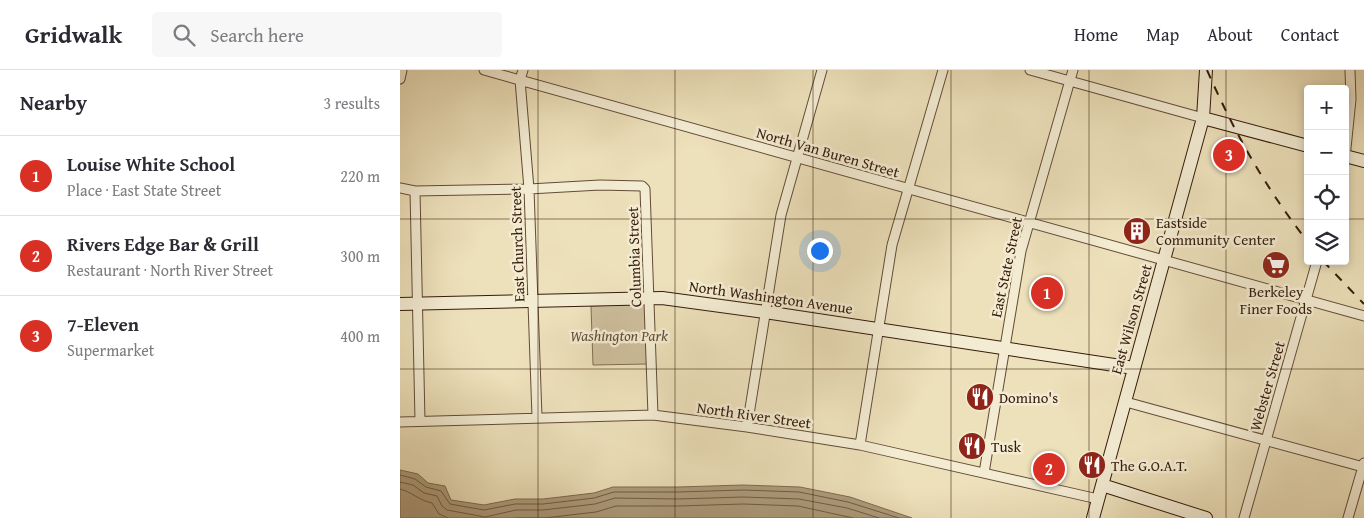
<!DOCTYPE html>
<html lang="en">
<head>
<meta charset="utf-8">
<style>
	body { margin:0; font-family:"Gentium Book Plus",serif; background:#f7f7f7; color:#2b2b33 }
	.controls { position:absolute; right:15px; top:15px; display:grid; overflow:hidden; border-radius:5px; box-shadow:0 2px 8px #0003 }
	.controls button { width:45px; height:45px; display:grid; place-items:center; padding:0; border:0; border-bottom:1px solid #e1e1e2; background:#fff; color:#2b2b33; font:25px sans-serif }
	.you { position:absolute; left:419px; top:180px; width:18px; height:18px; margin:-12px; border:4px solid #fff; border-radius:50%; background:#1a73e8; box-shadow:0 0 0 8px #1a73e833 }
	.badge { display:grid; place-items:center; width:32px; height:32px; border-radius:50%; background:#d93025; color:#fff; font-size:16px; font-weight:700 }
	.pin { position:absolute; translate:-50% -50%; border:2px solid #fff; box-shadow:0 1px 5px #0006 }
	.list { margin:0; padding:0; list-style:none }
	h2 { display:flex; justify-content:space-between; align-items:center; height:65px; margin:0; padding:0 20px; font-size:21px }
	h2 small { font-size:16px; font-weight:400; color:#7c7c81 }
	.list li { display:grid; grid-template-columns:32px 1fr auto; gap:15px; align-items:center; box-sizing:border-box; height:80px; padding:0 20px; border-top:1px solid #e1e1e2 }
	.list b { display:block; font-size:19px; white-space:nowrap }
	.list p { margin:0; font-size:16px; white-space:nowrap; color:#7c7c81 }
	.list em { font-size:16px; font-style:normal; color:#7c7c81 }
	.icon { flex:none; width:28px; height:28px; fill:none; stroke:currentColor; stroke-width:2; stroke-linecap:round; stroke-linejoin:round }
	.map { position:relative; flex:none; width:964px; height:448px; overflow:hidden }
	header { display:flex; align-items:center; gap:30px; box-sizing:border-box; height:70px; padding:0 25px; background:#fff; border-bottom:1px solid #e1e1e2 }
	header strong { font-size:24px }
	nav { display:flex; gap:28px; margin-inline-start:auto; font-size:18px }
	.search { width:350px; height:45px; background:#f7f7f7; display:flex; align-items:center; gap:12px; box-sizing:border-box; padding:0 18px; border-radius:5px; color:#7c7c81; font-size:19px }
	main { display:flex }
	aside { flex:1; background:#fff }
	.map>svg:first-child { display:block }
	.green { fill:#cebf9d; stroke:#826d54 }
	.water { fill:#ae9e7f; stroke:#7e6a50 }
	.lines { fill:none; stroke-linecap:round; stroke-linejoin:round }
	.shore { stroke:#725c44; stroke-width:1 }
	.street-casing { stroke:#634c36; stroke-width:11 }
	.secondary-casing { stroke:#351b0a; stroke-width:14 }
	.street { stroke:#f3ecd3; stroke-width:9 }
	.secondary { stroke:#f3ecd3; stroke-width:12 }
	.rail { stroke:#351b0a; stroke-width:2; stroke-dasharray:9 9; stroke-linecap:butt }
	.grid { fill:none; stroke:#351b0a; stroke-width:1; stroke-opacity:0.55 }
	.labels { text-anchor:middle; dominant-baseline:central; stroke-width:5; stroke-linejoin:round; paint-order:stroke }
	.street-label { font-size:15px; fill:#351b0a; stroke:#f3ecd3 }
	.poi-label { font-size:15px; fill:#351b0a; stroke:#f3ecd3; text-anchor:start }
	.park-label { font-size:15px; font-style:italic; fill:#634c36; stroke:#f3ecd3 }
</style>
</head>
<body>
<header>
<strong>Gridwalk</strong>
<div class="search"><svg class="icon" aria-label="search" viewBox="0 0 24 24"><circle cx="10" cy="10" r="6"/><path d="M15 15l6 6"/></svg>Search here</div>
<nav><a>Home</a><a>Map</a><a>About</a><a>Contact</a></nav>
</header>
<main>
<aside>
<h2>Nearby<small>3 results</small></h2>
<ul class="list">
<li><span class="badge">1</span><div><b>Louise White School</b><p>Place · East State Street</p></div><em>220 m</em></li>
<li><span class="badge">2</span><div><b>Rivers Edge Bar &amp; Grill</b><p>Restaurant · North River Street</p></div><em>300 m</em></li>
<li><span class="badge">3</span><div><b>7-Eleven</b><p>Supermarket</p></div><em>400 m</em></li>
</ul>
</aside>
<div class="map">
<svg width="964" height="448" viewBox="0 0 964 448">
	<rect width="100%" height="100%" fill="#ede1bb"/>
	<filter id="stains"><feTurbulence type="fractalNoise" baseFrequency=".004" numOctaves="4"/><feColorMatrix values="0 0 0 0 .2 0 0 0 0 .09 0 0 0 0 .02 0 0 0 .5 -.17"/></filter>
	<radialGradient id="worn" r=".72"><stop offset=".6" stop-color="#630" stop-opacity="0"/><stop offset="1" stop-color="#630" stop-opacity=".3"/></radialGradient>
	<!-- green -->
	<path class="green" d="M246,234L247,294L193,295L191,236Z"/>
	<!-- water -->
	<path class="water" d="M0,400L18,404L28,413L45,416L51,430L84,435L115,429H143L194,423L213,417H278L343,415L400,417L450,427L512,448H0Z"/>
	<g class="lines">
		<!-- shore -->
		<path class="shore" d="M0,405L15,409L26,417L41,421L50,434L84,440L115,434H143L194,428L214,422H278L343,420L399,422L448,432L499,448
			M0,412L13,415L24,423L37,426L42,436L47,440L85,447L116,440H143L195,434L215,428L278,429L343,427L399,429L447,438L479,448
			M0,419C12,422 18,430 32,433L39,444L48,448
			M116,448H144L196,442L216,436H278L343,434L398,436L453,448"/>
		<defs>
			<path id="street" d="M84,0L964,246
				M123,0L120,10L129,119L137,347
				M630,0L803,48
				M0,9L2,0
				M945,88L951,29L950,0
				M0,118L15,121L129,119L200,115L242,116L245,119L253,345
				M15,121L20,351
				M726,332L963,397
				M0,352L253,345L347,357L460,375L698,429
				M347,357L381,145L422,0
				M460,375L492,175L543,0
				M584,403L621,181L673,0
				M844,448L917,191
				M948,448L964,393"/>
			<path id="secondary" d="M803,48L908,76
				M945,86L964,91
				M0,234L262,228L365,242L734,298
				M702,415L806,448
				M693,448L803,48L806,0"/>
		</defs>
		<!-- street casing -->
		<use href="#street" class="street-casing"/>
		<!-- secondary casing -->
		<use href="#secondary" class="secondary-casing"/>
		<!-- street -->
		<use href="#street" class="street"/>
		<!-- secondary -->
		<use href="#secondary" class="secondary"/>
		<!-- rail -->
		<path class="rail" d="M807,0C834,62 866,119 908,172
			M923,191L964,234"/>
	</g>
	<!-- grid -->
	<path class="grid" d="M138,0V448M275,0V448M413,0V448M551,0V448M689,0V448M826,0V448M0,149H908M945,149H964M0,299H964"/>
	<!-- icons -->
	<defs>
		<symbol id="building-disc" viewBox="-11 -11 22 22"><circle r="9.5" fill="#8f2418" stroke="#f3ecd3"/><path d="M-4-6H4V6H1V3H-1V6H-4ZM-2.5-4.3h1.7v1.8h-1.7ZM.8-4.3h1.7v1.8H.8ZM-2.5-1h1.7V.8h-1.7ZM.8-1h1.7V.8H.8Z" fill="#fff"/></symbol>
		<symbol id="supermarket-disc" viewBox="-11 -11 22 22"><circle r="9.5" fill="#8f2418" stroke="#f3ecd3"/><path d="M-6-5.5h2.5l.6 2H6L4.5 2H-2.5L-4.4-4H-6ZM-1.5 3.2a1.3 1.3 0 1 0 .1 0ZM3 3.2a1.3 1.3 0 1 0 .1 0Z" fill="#fff"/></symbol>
		<symbol id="restaurant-disc" viewBox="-11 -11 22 22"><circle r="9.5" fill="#8f2418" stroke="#f3ecd3"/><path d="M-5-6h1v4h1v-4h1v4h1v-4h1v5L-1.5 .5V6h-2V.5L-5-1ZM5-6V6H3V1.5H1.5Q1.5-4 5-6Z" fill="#fff"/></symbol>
	</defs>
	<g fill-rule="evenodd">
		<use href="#building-disc" x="721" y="145" width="32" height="32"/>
		<use href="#supermarket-disc" x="860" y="179" width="32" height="32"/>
		<use href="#restaurant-disc" x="564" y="311" width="32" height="32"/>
		<use href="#restaurant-disc" x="556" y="360" width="32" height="32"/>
		<use href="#restaurant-disc" x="676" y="379" width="32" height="32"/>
	</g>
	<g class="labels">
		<!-- street labels -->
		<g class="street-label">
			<text transform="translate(428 82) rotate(16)">North Van Buren Street</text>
			<text transform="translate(117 174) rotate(-92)">East Church Street</text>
			<text transform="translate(234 187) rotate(-92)">Columbia Street</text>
			<text transform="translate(606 197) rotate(-78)">East State Street</text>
			<text transform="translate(371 227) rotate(8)">North Washington Avenue</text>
			<text transform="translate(731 249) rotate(-74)">East Wilson Street</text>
			<text transform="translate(867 316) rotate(-74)">Webster Street</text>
			<text transform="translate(354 345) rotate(8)">North River Street</text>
		</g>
		<!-- poi labels -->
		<g class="poi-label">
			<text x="756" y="152">Eastside<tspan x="756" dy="17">Community Center</tspan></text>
			<text x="876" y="221" text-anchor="middle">Berkeley<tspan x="876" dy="17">Finer Foods</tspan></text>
			<text x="599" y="327">Domino's</text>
			<text x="591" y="376">Tusk</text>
			<text x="711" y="395">The G.O.A.T.</text>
		</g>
		<!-- park labels -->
		<g class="park-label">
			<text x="219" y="265">Washington Park</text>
		</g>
	</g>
	<rect width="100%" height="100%" filter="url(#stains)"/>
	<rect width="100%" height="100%" fill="url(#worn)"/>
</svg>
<div class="controls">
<button>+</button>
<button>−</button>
<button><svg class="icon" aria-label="locate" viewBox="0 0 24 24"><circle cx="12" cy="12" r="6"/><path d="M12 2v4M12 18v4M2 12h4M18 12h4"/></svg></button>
<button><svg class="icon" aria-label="layers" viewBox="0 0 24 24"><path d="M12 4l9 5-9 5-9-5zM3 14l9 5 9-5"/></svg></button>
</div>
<div class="you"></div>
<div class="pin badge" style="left:647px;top:223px">1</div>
<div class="pin badge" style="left:649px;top:399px">2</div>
<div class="pin badge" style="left:829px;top:85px">3</div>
</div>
</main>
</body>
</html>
